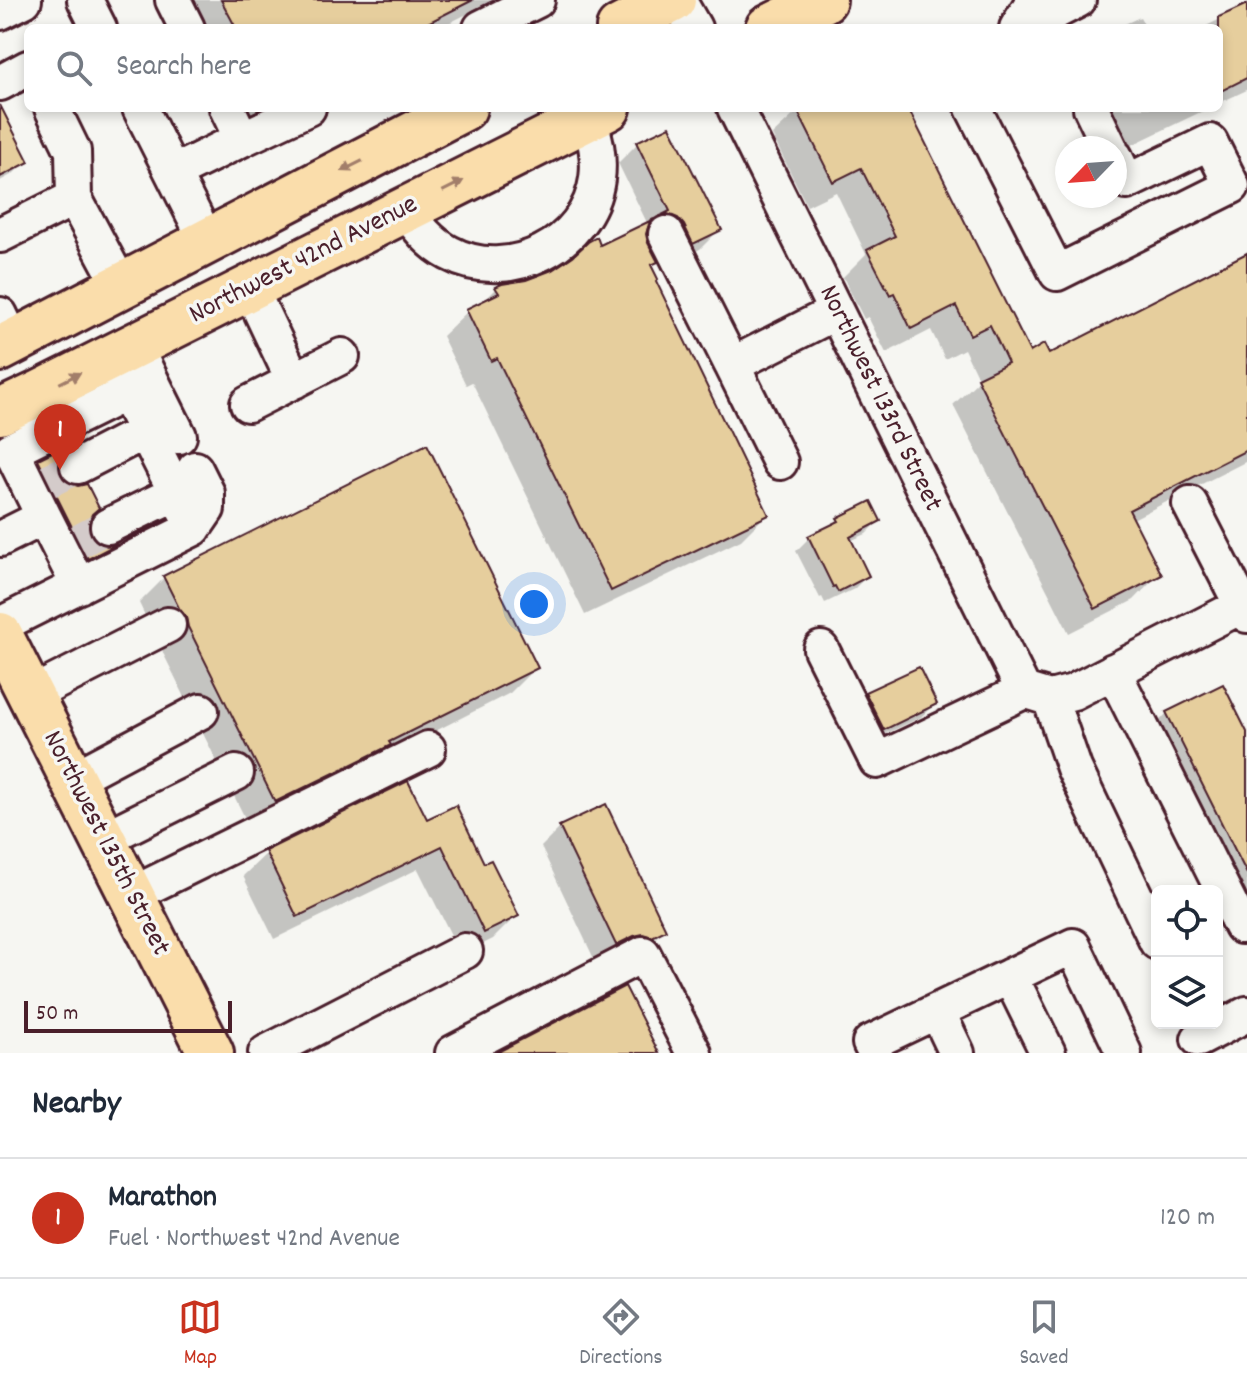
<!DOCTYPE html>
<html lang="en">
<head>
<meta charset="utf-8">
<style>
	body { margin:0; font-family:Dekko,sans-serif; background:#f2f2f3; color:#1f2937 }
	.controls { position:absolute; right:24px; bottom:24px; display:grid; overflow:hidden; border-radius:12px; box-shadow:0 4px 12px #0003 }
	.controls button { width:72px; height:72px; display:grid; place-items:center; padding:0; border:0; border-bottom:2px solid #e0e1e3; background:#fff; color:#1f2937; font:40px sans-serif }
	.compass { position:absolute; left:1055px; top:136px; width:72px; height:72px; border-radius:50%; background:#fff; box-shadow:0 4px 12px #0003; rotate:245deg }
	.scale { position:absolute; left:24px; bottom:20px; width:208px; box-sizing:border-box; padding-left:8px; border:4px solid #4a1f2b; border-top:0; font-size:22px; line-height:28px; white-space:nowrap; color:#4a1f2b; -webkit-text-stroke:6px #f6f6f2; paint-order:stroke }
	.you { position:absolute; left:534px; top:604px; width:28px; height:28px; margin:-20px; border:6px solid #fff; border-radius:50%; background:#1a73e8; box-shadow:0 0 0 12px #1a73e833 }
	.badge { display:grid; place-items:center; width:52px; height:52px; border-radius:50%; background:#c8321e; color:#fff; font-size:26px; font-weight:700 }
	.pin { position:absolute; translate:-50% -66px; filter:drop-shadow(0 2px 4px #0008) }
	.pin::after { content:''; position:absolute; top:42px; width:28px; height:24px; background:inherit; clip-path:polygon(0 0,100% 0,50% 100%) }
	.list { margin:0; padding:0; list-style:none }
	h2 { display:flex; justify-content:space-between; align-items:center; height:104px; margin:0; padding:0 32px; font-size:34px }
	h2 small { font-size:26px; font-weight:400; color:#747a83 }
	.list li { display:grid; grid-template-columns:52px 1fr auto; gap:24px; align-items:center; box-sizing:border-box; height:120px; padding:0 32px; border-top:2px solid #e0e1e3 }
	.list b { display:block; font-size:30px; white-space:nowrap }
	.list p { margin:0; font-size:26px; white-space:nowrap; color:#747a83 }
	.list em { font-size:26px; font-style:normal; color:#747a83 }
	.icon { flex:none; width:44px; height:44px; fill:none; stroke:currentColor; stroke-width:2; stroke-linecap:round; stroke-linejoin:round }
	.map { position:relative; flex:none; width:1247px; height:1053px; overflow:hidden }
	.search { position:absolute; background:#fff; box-shadow:0 4px 12px #0003; left:24px; right:24px; top:24px; height:88px; display:flex; align-items:center; gap:20px; box-sizing:border-box; padding:0 28px; border-radius:12px; color:#747a83; font-size:30px }
	.sheet { height:224px; background:#fff }
	nav { display:flex; justify-content:space-around; align-items:center; box-sizing:border-box; height:112px; border-top:2px solid #e0e1e3; background:#fff; font-size:22px; color:#747a83 }
	nav a { display:grid; justify-items:center; gap:4px }
	nav .on { color:#c8321e }
	.map>svg:first-child { display:block }
	.shadow { fill:#0003 }
	.building { fill:#e6ce9d; stroke:#4a1f2b; stroke-width:2 }
	.lines { fill:none; stroke-linecap:round; stroke-linejoin:round }
	.minor-tunnel { stroke:#d4cbca; stroke-width:34; stroke-dasharray:34 17; stroke-linecap:butt }
	.minor-casing { stroke:#4a1f2b; stroke-width:40 }
	.major-casing { stroke:#4a1f2b; stroke-width:50 }
	.minor { stroke:#f6f6f2; stroke-width:34 }
	.major { stroke:#faddab; stroke-width:44 }
	.oneway { fill:#a27e6b }
	.labels { text-anchor:middle; dominant-baseline:central; stroke-width:7; stroke-linejoin:round; paint-order:stroke }
	.street-label { font-size:28px; fill:#4a1f2b; stroke:#f6f6f2 }
</style>
</head>
<body>
<div class="map">
<svg width="1247" height="1053" viewBox="0 0 1247 1053">
	<rect width="100%" height="100%" fill="#f6f6f2"/>
	<filter id="ink" filterUnits="userSpaceOnUse"><feTurbulence type="fractalNoise" baseFrequency=".0125" numOctaves="2"/><feDisplacementMap in="SourceGraphic" scale="16" xChannelSelector="R" yChannelSelector="G"/><feConvolveMatrix kernelMatrix="1 2 1 2 8 2 1 2 1" color-interpolation-filters="sRGB"/></filter>
	<g filter="url(#ink)">
		<!-- shadow -->
		<path class="shadow" d="M183,0H507L490,9L487,4L439,28H197Z
			M1247,6V90L1219,103V28H1202Z
			M1140,17L1146,28H1116Z
			M238,108H282L247,126Z
			M801,108H906L1029,354L1048,356L1247,255V461L1131,520L1159,574L1134,600L1069,633L953,405L979,380L964,349L945,359L931,330L886,353L868,317L864,319L843,277L866,254L836,192L807,206L772,135Z
			M1093,108H1209L1115,153Z
			M0,109L26,161L13,174L0,181Z
			M637,144L719,230L700,249L674,262L658,237L647,233L650,229L618,163Z
			M643,236L655,261L650,266L654,281L767,514L741,540L585,615L472,382L466,385L442,336L468,311L480,305L497,288L527,282L553,272L599,247Z
			M59,455L56,464L58,475L90,515L86,524L89,536L95,544L106,548L111,547L95,563L68,577L19,480L39,461Z
			M838,519L879,521L866,534L850,541L867,576L854,589L825,603L822,597L820,598L796,551L809,538L830,528Z
			M164,578L536,667L510,693L249,826L163,653L161,642L154,634L139,603Z
			M866,694L934,704L921,717L870,741L853,707Z
			M1167,713L1247,736V950L1142,739Z
			M426,822L483,866L516,916L493,939L461,955L418,869L274,939L243,876L267,853Z
			M561,827L664,930L644,949L596,963L541,847Z"/>
		<!-- building -->
		<path class="building" d="M221,0H473L418,28H236Z
			M1247,4V78L1219,92V17Z
			M0,105L29,162L0,177Z
			M796,108H908L1030,352L1044,344L1049,354L1247,253V450L1129,510L1162,575L1095,609L977,378L1008,363L990,325L970,335L956,306L911,329L894,293L890,295L867,250L895,236L861,168L833,182Z
			M670,126L722,230L693,244L684,225L678,218L668,214L662,215L670,211L636,142Z
			M654,219L649,224L646,234L648,243L658,262L651,265L658,279L656,281L769,515L611,591L497,358L491,361L466,309L499,293L495,287L502,284L526,280L552,270L573,256L588,242L597,237L600,245Z
			M68,444L70,448L62,455L58,464L60,474L68,483L78,486L87,484L99,508L92,514L88,524L90,535L96,542L106,546L117,544L88,559L38,459Z
			M427,444L538,668L389,742L391,745L275,802L188,627L186,617L179,608L163,576Z
			M871,501L881,521L850,537L869,576L838,592L835,586L833,587L808,536L839,521L837,518Z
			M919,667L937,704L884,730L865,692Z
			M1223,684L1247,732V874L1166,712Z
			M408,781L427,819L456,805L484,863L491,860L519,916L484,933L442,846L297,917L265,851Z
			M606,804L666,930L652,937L643,934L634,936L616,945L559,826Z
			M625,986L659,1053H496Z"/>
		<g class="lines">
			<!-- minor-tunnel -->
			<path class="minor-tunnel" d="M44,483L78,466
				M74,544L108,526"/>
			<defs>
				<path id="minor" d="M85,0L99,28
					M173,0L187,28
					M678,0L694,28
					M0,12L24,0
					M1047,16L1078,0
					M481,28L537,0
					M1017,28L1034,0
					M0,83L28,68
					M52,108L73,151L74,198
					M140,108L207,241
					M735,108L1024,691
					M973,108L1057,273L1232,186L1210,142L1127,182L1115,157
					M1091,108L1110,148
					M242,139L308,108
					M173,173L242,139L227,108
					M405,210C418,227 430,243 449,253C508,285 588,245 597,179C600,157 595,138 589,118
					M666,234L732,365L836,312
					M0,235L74,198L121,286
					M250,288L294,381
					M0,315L13,342
					M134,346L179,436
					M732,365L780,462
					M23,401L41,435L11,450L44,517
					M248,404L342,356
					M41,435L126,393
					M78,466L146,431
					M1190,504L1247,615
					M108,526L176,493
					M194,528L207,509V493L195,469
					M0,539L44,517L79,586
					M0,625L194,528L109,359
					M821,649L877,761L1024,691
					M1113,671L1241,926
					M1030,692L1050,698L1073,692L1247,603
					M30,695L168,625
					M1050,698L1074,768L1157,942
					M73,779L201,711
					M103,839L236,773
					M131,895L428,749
					M1010,976L1048,1053
					M937,1011L957,1053
					M1199,1039L1247,1014
					M266,1053L465,951
					M453,1053L643,954L694,1053
					M875,1053L870,1043L1073,946L1124,1053"/>
				<path id="major" d="M619,28L673,0
					M768,28L824,0
					M0,349L464,108
					M0,412L40,393L608,108
					M0,635L211,1053"/>
			</defs>
			<!-- minor casing -->
			<use href="#minor" class="minor-casing"/>
			<!-- major casing -->
			<use href="#major" class="major-casing"/>
			<!-- minor -->
			<use href="#minor" class="minor"/>
			<!-- major -->
			<use href="#major" class="major"/>
		</g>
		<!-- one-way arrows -->
		<defs><path id="oneway-solid" d="M-6-.8H1V-3.2L6.5 0L1 3.2V.8H-6Z" transform="scale(2)"/></defs>
		<g class="oneway">
			<use href="#oneway-solid" transform="translate(352 166) rotate(153)"/>
			<use href="#oneway-solid" transform="translate(453 186) rotate(-27)"/>
			<use href="#oneway-solid" transform="translate(70 378) rotate(-27)"/>
		</g>
	</g>
	<g class="labels">
		<!-- street labels -->
		<g class="street-label">
			<text transform="translate(304 261) rotate(-27)">Northwest 42nd Avenue</text>
			<text transform="translate(879 399) rotate(64)">Northwest 133rd Street</text>
			<text transform="translate(105 844) rotate(63)">Northwest 135th Street</text>
		</g>
	</g>
</svg>
<div class="controls">
<button><svg class="icon" aria-label="locate" viewBox="0 0 24 24"><circle cx="12" cy="12" r="6"/><path d="M12 2v4M12 18v4M2 12h4M18 12h4"/></svg></button>
<button><svg class="icon" aria-label="layers" viewBox="0 0 24 24"><path d="M12 4l9 5-9 5-9-5zM3 14l9 5 9-5"/></svg></button>
</div>
<svg class="compass" viewBox="-18 -18 36 36"><path d="M0-13l5 13h-10z" fill="#e53935"/><path d="M0 13l5-13h-10z" fill="#747a83"/></svg>
<div class="scale">50 m</div>
<div class="you"></div>
<div class="pin badge" style="left:60px;top:470px">1</div>
<div class="search"><svg class="icon" aria-label="search" viewBox="0 0 24 24"><circle cx="10" cy="10" r="6"/><path d="M15 15l6 6"/></svg>Search here</div>
</div>
<section class="sheet">
<h2>Nearby<small></small></h2>
<ul class="list">
<li><span class="badge">1</span><div><b>Marathon</b><p>Fuel · Northwest 42nd Avenue</p></div><em>120 m</em></li>
</ul>
</section>
<nav>
<a class="on"><svg class="icon" aria-label="map" viewBox="0 0 24 24"><path d="M3 6l6-2 6 2 6-2v14l-6 2-6-2-6 2zM9 4v14M15 6v14"/></svg>Map</a>
<a><svg class="icon" aria-label="directions" viewBox="0 0 24 24"><path d="M12 3l9 9-9 9-9-9zM9 14v-3h6M13 9l2 2-2 2"/></svg>Directions</a>
<a><svg class="icon" aria-label="saved" viewBox="0 0 24 24"><path d="M7 4h10v16l-5-4-5 4z"/></svg>Saved</a>
</nav>
</body>
</html>
